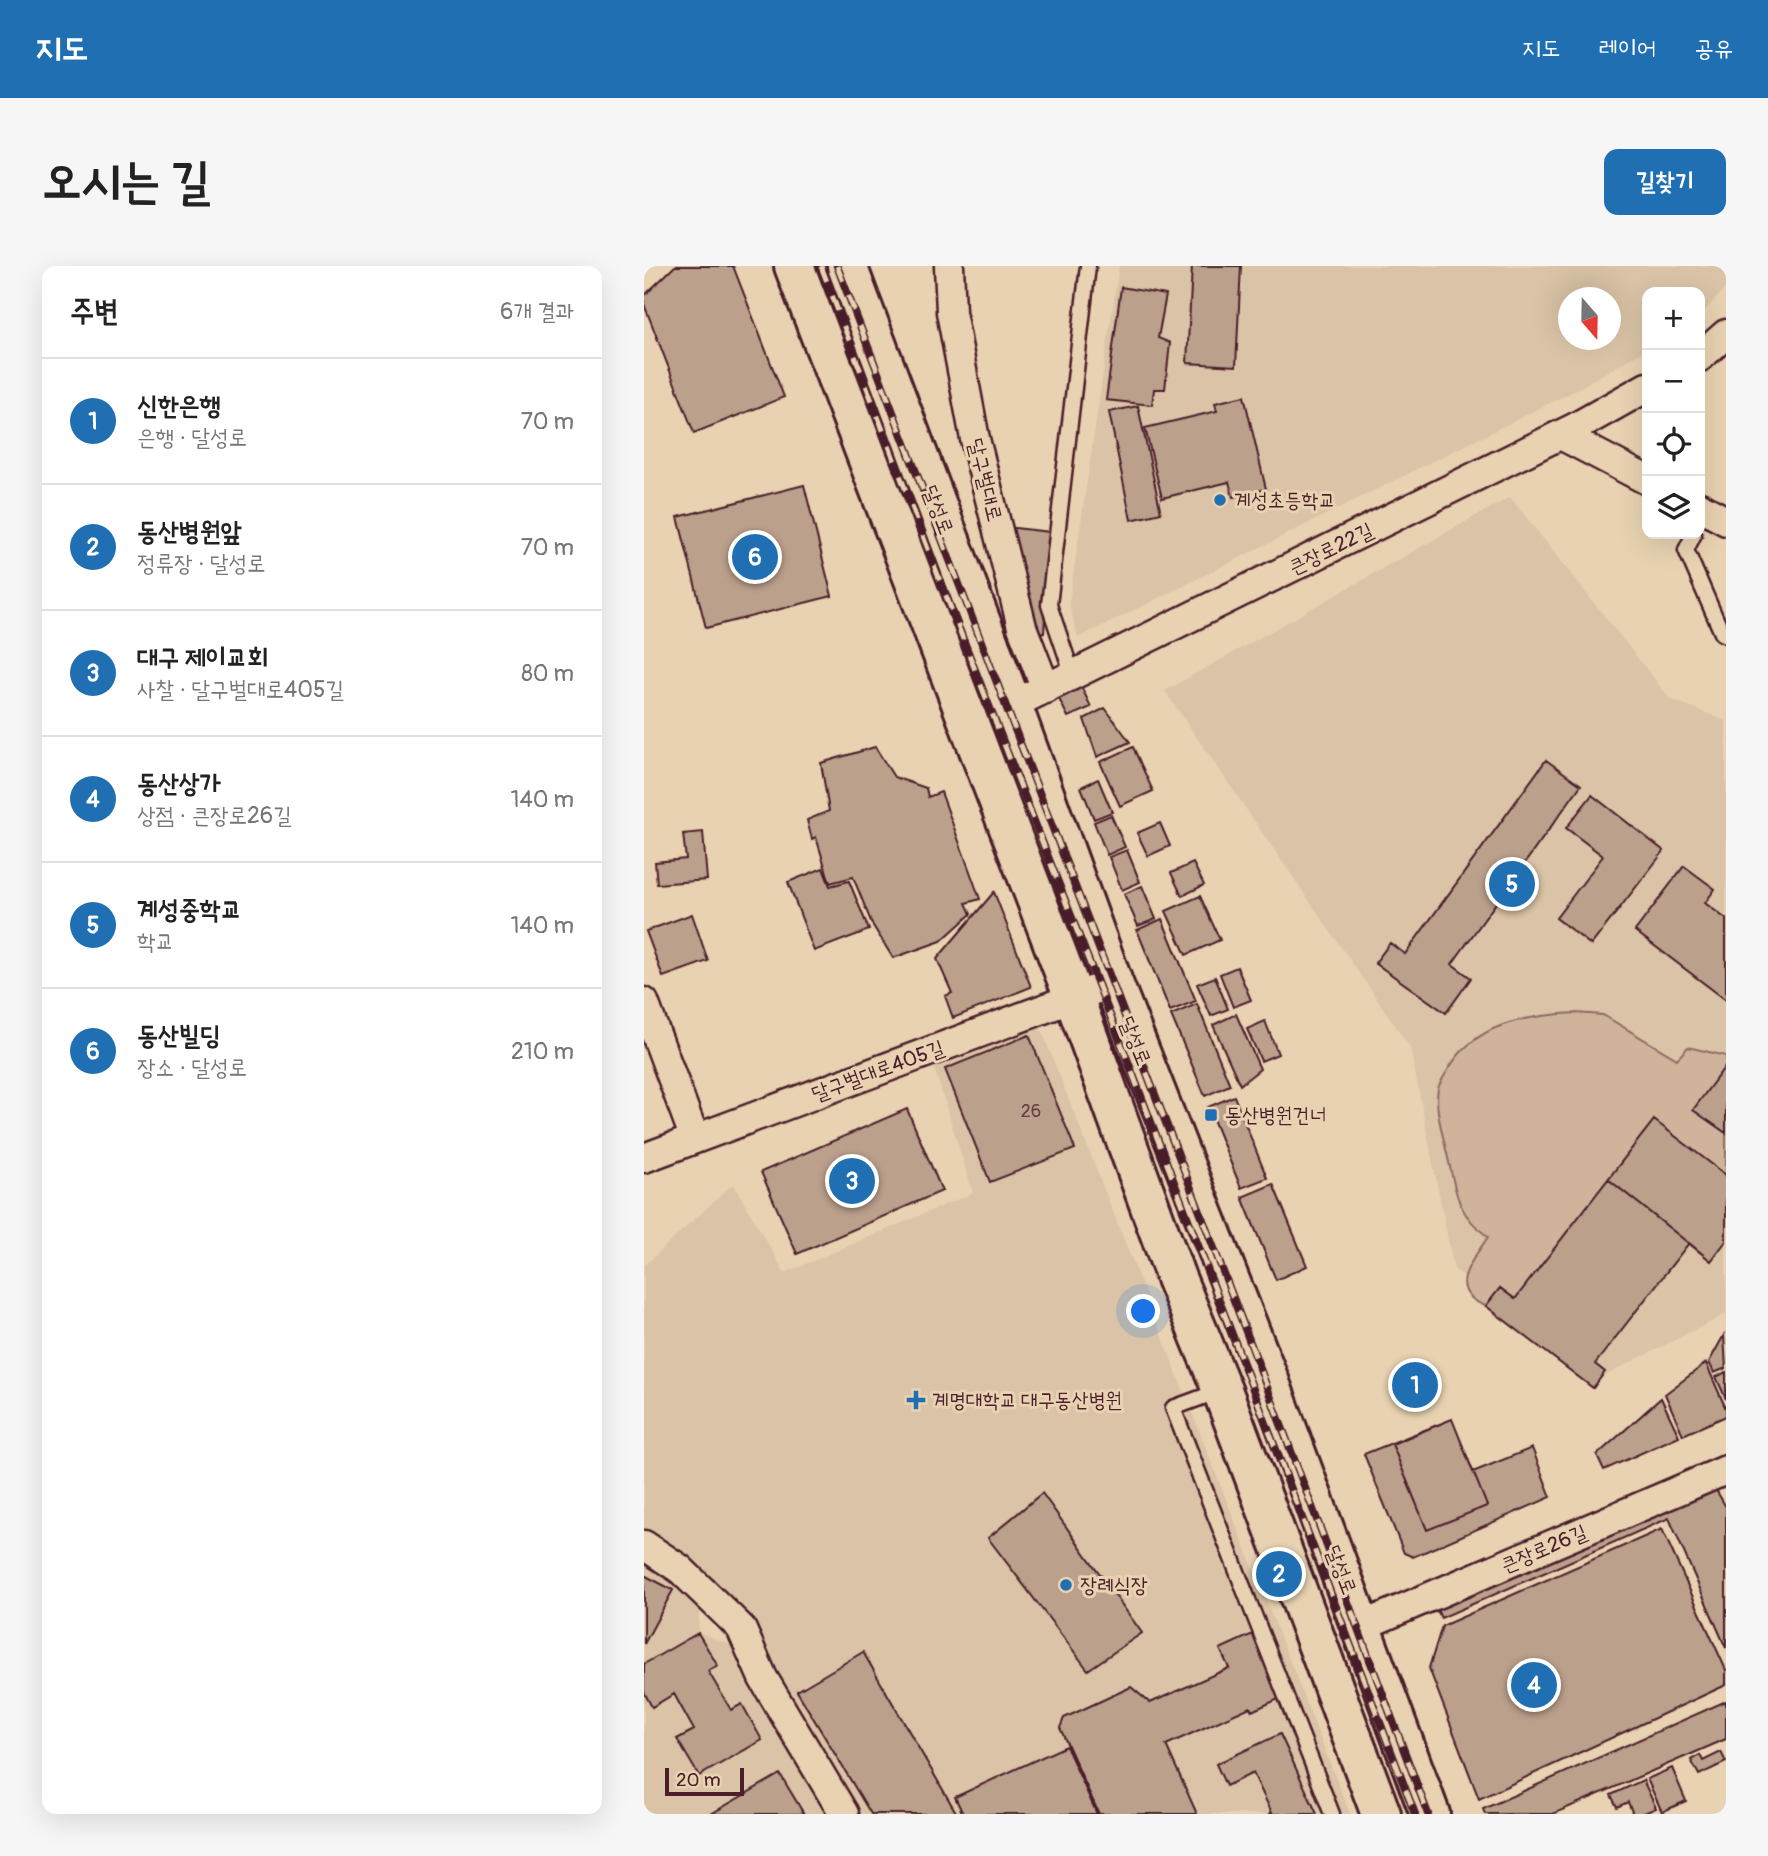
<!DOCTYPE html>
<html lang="ko">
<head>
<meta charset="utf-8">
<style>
	body { margin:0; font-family:Pangolin,"Poor Story",sans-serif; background:#f6f6f6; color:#222 }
	.controls { position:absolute; right:21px; top:21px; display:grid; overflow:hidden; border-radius:14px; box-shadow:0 7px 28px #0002 }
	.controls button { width:63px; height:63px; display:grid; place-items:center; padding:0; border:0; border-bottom:2px solid #e0e0e0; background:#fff; color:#222; font:35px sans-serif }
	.compass { position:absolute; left:914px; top:21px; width:63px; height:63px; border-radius:50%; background:#fff; box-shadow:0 7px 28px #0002; rotate:160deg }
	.scale { position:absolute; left:21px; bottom:18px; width:79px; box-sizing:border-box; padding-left:7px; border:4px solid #4a1f2b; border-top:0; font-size:19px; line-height:24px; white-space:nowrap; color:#4a1f2b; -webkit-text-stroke:5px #e8d2b1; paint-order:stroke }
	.you { position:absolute; left:500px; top:1046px; width:24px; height:24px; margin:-18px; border:5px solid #fff; border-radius:50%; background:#1a73e8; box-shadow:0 0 0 10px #1a73e833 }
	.badge { display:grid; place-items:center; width:46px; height:46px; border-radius:50%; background:#1f6fb2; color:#fff; font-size:23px; font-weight:700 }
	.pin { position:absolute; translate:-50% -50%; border:4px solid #fff; box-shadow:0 2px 7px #0006 }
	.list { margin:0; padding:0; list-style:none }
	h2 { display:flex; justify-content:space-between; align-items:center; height:91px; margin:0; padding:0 28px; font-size:30px }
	h2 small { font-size:23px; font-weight:400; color:#767676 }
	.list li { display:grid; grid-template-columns:46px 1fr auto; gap:21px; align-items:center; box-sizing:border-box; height:126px; padding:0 28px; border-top:2px solid #e0e0e0 }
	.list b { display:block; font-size:26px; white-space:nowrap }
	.list p { margin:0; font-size:23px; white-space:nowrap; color:#767676 }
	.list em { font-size:23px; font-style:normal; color:#767676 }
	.icon { flex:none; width:38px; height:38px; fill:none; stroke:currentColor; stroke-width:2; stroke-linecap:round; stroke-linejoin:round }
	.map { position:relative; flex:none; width:1082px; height:1548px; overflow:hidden; border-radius:14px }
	header { display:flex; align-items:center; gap:42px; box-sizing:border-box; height:98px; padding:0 35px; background:#1f6fb2; color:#fff }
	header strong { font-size:33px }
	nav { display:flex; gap:38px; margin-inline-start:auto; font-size:24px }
	.intro { display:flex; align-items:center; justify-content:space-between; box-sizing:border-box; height:168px; padding:0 42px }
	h1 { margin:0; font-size:49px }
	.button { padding:18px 32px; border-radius:14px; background:#1f6fb2; color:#fff; font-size:24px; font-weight:700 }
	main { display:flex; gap:42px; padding:0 42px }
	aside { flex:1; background:#fff; border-radius:14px; box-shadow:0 7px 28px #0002 }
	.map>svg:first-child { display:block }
	.built { fill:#dac3a6; fill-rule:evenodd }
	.green { fill:#cfb49b; stroke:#8c6a63; stroke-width:2 }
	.building { fill:#bba08c; stroke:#4a1f2b; stroke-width:2 }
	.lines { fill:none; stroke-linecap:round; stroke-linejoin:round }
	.lane-casing { stroke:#4a1f2b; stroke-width:19 }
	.street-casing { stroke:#4a1f2b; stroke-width:33 }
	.secondary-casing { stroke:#4a1f2b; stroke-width:44 }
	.lane { stroke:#e8d2b1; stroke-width:14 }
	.street { stroke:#e8d2b1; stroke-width:28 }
	.secondary { stroke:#e8d2b1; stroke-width:38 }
	.rail-casing { stroke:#4a1f2b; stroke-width:8 }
	.rail { stroke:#e8d2b1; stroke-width:5; stroke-dasharray:16; stroke-linecap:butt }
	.poi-dot { fill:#1f6fb2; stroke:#e8d2b1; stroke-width:2.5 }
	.labels { text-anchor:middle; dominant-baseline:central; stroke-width:6; stroke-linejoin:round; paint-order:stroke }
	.number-label { font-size:18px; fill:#663f43 }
	.street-label { font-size:21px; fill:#4a1f2b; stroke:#e8d2b1 }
	.poi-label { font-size:21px; fill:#4a1f2b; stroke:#e8d2b1; text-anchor:start }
</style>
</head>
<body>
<header>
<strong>지도</strong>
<nav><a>지도</a><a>레이어</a><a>공유</a></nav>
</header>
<div class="intro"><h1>오시는 길</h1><a class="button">길찾기</a></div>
<main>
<aside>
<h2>주변<small>6개 결과</small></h2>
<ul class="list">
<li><span class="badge">1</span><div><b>신한은행</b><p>은행 · 달성로</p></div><em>70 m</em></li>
<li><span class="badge">2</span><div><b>동산병원앞</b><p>정류장 · 달성로</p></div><em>70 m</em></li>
<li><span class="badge">3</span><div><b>대구 제이교회</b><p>사찰 · 달구벌대로405길</p></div><em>80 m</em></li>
<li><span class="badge">4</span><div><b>동산상가</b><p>상점 · 큰장로26길</p></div><em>140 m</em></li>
<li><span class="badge">5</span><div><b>계성중학교</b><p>학교</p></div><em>140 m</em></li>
<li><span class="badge">6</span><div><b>동산빌딩</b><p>장소 · 달성로</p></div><em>210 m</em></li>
</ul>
</aside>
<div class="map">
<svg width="1082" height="1548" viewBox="0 0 1082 1548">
	<rect width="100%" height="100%" fill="#e8d2b1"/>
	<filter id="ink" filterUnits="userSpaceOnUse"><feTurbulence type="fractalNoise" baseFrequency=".0143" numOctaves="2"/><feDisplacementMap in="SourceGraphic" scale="14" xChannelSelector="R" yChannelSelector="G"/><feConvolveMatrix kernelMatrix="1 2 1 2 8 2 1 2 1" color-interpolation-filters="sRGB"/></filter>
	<g filter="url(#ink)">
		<!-- built -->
		<path class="built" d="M475,0H1082V22L1056,49V26H1003V83L920,130L434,372L425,337ZM925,32H967V74H925Z
			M866,231L1026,433L1082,455V1048L956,1112L810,1003L766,781L521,425Z
			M395,758L706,1548H211L104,1365L65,1311L0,1262V1000L89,918L141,1007L329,927L290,801Z
			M0,1292L56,1329L54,1366L96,1383L192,1548H0Z"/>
		<!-- green -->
		<path class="green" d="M931,747L959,749L1033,793L1044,781L1082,790V799L1050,844L1082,867V909L871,1033L856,1022L842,1040C800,1025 829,994 844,971C812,946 813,930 804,892C800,873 790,842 794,823C795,817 801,809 804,804C831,757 881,750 931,747Z"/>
		<!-- building -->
		<path class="building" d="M31,0H89L140,131L50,167L0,38V30Z
			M548,0H597L592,100L543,97Z
			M477,21L522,29L514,72L526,77L521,123H510L508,139L462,134Z
			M600,130L622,223L589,231L585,216L518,232L501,162L573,145L571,137Z
			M494,140L517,247L487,254L465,146Z
			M160,219L188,330L62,362L34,251Z
			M361,261L406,266L400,367H388Z
			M436,418L447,441L424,451L413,429Z
			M461,442L486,476L453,491L440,453Z
			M231,481L250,511L282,522L284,531L297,526L336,633L322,637L327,648L297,675L249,692L228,658L209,611L186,617L172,571L168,573L163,554L185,545L177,497Z
			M489,481L509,525L476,540L456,496Z
			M902,494L937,519L808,698L827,712L802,747L731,697L746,677L761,688Z
			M454,513L468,546L450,553L437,521Z
			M948,529L1020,585L947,679L912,652L959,590L922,562Z
			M467,549L481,581L463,589L450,556Z
			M516,557L526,580L504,590L493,567Z
			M59,566L63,614L13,618L11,596L42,593L39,568Z
			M483,584L496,616L478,624L465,591Z
			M549,597L560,619L538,630L527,607Z
			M1040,600L1071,623L1061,637L1082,653V734L991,665Z
			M179,602L186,620L205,615L225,664L170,685L144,616Z
			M498,620L512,653L494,660L480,628Z
			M350,626L387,721L309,752L301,730L308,727L293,693Z
			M556,630L576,674L542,689L522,645Z
			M48,648L64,695L19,711L2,665Z
			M518,653L552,735L526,745L493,664Z
			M593,701L607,734L589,741L576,708Z
			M571,711L584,743L567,750L553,718Z
			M553,738L586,819L561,830L527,749Z
			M592,748L616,803L596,819L569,759Z
			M621,755L634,788L617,795L603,763Z
			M385,769L431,883L346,916L301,803Z
			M1082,799V867L1049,844Z
			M590,830L623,912L597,922L564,841Z
			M263,843L298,925L153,988L117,906Z
			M1010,854L1082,909V975L1067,995L964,913Z
			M1010,854L1082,909V975L1067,995L1045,977L951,1098L961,1106L949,1122L842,1040L856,1022L871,1033Z
			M629,918L663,1000L632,1014L598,931Z
			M1080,1069L1082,1102L1070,1107L1065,1096Z
			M1062,1097L1082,1143V1150L1039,1169L1021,1128Z
			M1082,1106V1133L1072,1111Z
			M1017,1132L1035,1170L960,1204L953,1189Z
			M808,1153L829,1206L888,1182L907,1231L769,1291L760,1287L720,1188Z
			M808,1153L843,1240L783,1264L748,1178Z
			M1068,1217L1082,1241V1382L1025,1252L797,1352L789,1336Z
			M398,1227L498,1367L444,1404L344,1272Z
			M1018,1263L1082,1404V1419L835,1533L785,1402L798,1360Z
			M0,1309L29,1324L0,1378Z
			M54,1367L74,1400L64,1405L87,1444L98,1438L118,1474L55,1510L33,1473L50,1464L30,1428L8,1441L0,1426V1398Z
			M611,1367L639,1431L608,1445L606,1441L522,1479L553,1548H455L416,1462L420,1452L487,1421L506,1437L585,1402L576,1383Z
			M219,1386L313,1548H227L153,1425Z
			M1082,1435V1473L909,1548H841L839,1543Z
			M636,1468L673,1548H625L628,1547L609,1507L582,1520L572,1498Z
			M422,1480L453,1548H319L311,1531Z
			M1077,1486L1082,1496L1055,1509L1047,1494L1056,1489L1059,1495Z
			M1028,1502L1042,1535L1018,1546L1003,1513Z
			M136,1508L160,1548H67Z
			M999,1514L1012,1542L998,1548H989L984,1536L973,1541L967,1529Z"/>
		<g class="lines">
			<defs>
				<path id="lane" d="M1050,268L1042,284L1078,367L1082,369
					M429,410L405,339L444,0
					M575,1125L529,1142L688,1548"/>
				<path id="street" d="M305,0L307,46L331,173L378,361L402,423
					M1056,91L1082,68
					M917,169L1003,214
					M1056,241L1082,255
					M368,439L932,161L1003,121
					M0,736L51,873
					M0,892L469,717
					M0,1279L36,1303L97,1362L119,1412L200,1548
					M718,1360L1082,1204"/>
				<path id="secondary" d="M150,0L430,732L532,1012L578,1124L737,1548
					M203,0L368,439L469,717L625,1114L786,1548"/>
			</defs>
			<!-- lane casing -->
			<use href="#lane" class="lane-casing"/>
			<!-- street casing -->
			<use href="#street" class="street-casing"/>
			<!-- secondary casing -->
			<use href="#secondary" class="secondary-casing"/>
			<!-- lane -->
			<use href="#lane" class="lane"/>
			<!-- street -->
			<use href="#street" class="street"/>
			<!-- secondary -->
			<use href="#secondary" class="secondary"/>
			<defs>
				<path id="rail" d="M177,0L290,299L480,785L771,1548
					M193,0L601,1063L784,1548"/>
			</defs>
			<!-- rail casing -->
			<use href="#rail" class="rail-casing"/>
			<!-- rail -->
			<use href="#rail" class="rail"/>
		</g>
	</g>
	<!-- markers -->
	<g class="poi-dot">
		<circle cx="576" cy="234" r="7"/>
		<rect x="560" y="842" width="14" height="14" rx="3.5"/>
		<path d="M268.5 1123.5h7v7h7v7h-7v7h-7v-7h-7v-7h7z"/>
		<circle cx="422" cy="1319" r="7"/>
	</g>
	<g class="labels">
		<!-- number labels -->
		<g class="number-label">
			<text x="387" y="845">26</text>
		</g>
		<!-- street labels -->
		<g class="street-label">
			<text transform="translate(341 214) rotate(76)">달구벌대로</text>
			<text transform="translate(294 244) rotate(69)">달성로</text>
			<text transform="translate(687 283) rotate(-26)">큰장로22길</text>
			<text transform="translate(491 775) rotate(68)">달성로</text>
			<text transform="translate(234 805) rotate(-20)">달구벌대로405길</text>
			<text transform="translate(900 1283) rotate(-23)">큰장로26길</text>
			<text transform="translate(697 1304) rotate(69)">달성로</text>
		</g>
		<!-- poi labels -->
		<g class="poi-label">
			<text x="590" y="234">계성초등학교</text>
			<text x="581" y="849">동산병원건너</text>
			<text x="288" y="1134">계명대학교 대구동산병원</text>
			<text x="436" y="1319">장례식장</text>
		</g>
	</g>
</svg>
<div class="controls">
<button>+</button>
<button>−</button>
<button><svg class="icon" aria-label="locate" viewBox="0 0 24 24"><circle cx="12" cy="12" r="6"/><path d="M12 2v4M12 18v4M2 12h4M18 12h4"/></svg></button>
<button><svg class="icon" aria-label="layers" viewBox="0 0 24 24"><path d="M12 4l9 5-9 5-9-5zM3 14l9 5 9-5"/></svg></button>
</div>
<svg class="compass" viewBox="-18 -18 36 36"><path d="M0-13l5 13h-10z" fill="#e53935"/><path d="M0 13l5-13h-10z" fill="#767676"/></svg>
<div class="scale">20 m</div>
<div class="you"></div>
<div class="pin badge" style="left:771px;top:1119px">1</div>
<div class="pin badge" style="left:635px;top:1308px">2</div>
<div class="pin badge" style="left:208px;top:915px">3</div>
<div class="pin badge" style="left:890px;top:1419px">4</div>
<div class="pin badge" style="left:868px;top:618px">5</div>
<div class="pin badge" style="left:111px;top:291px">6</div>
</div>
</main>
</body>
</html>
